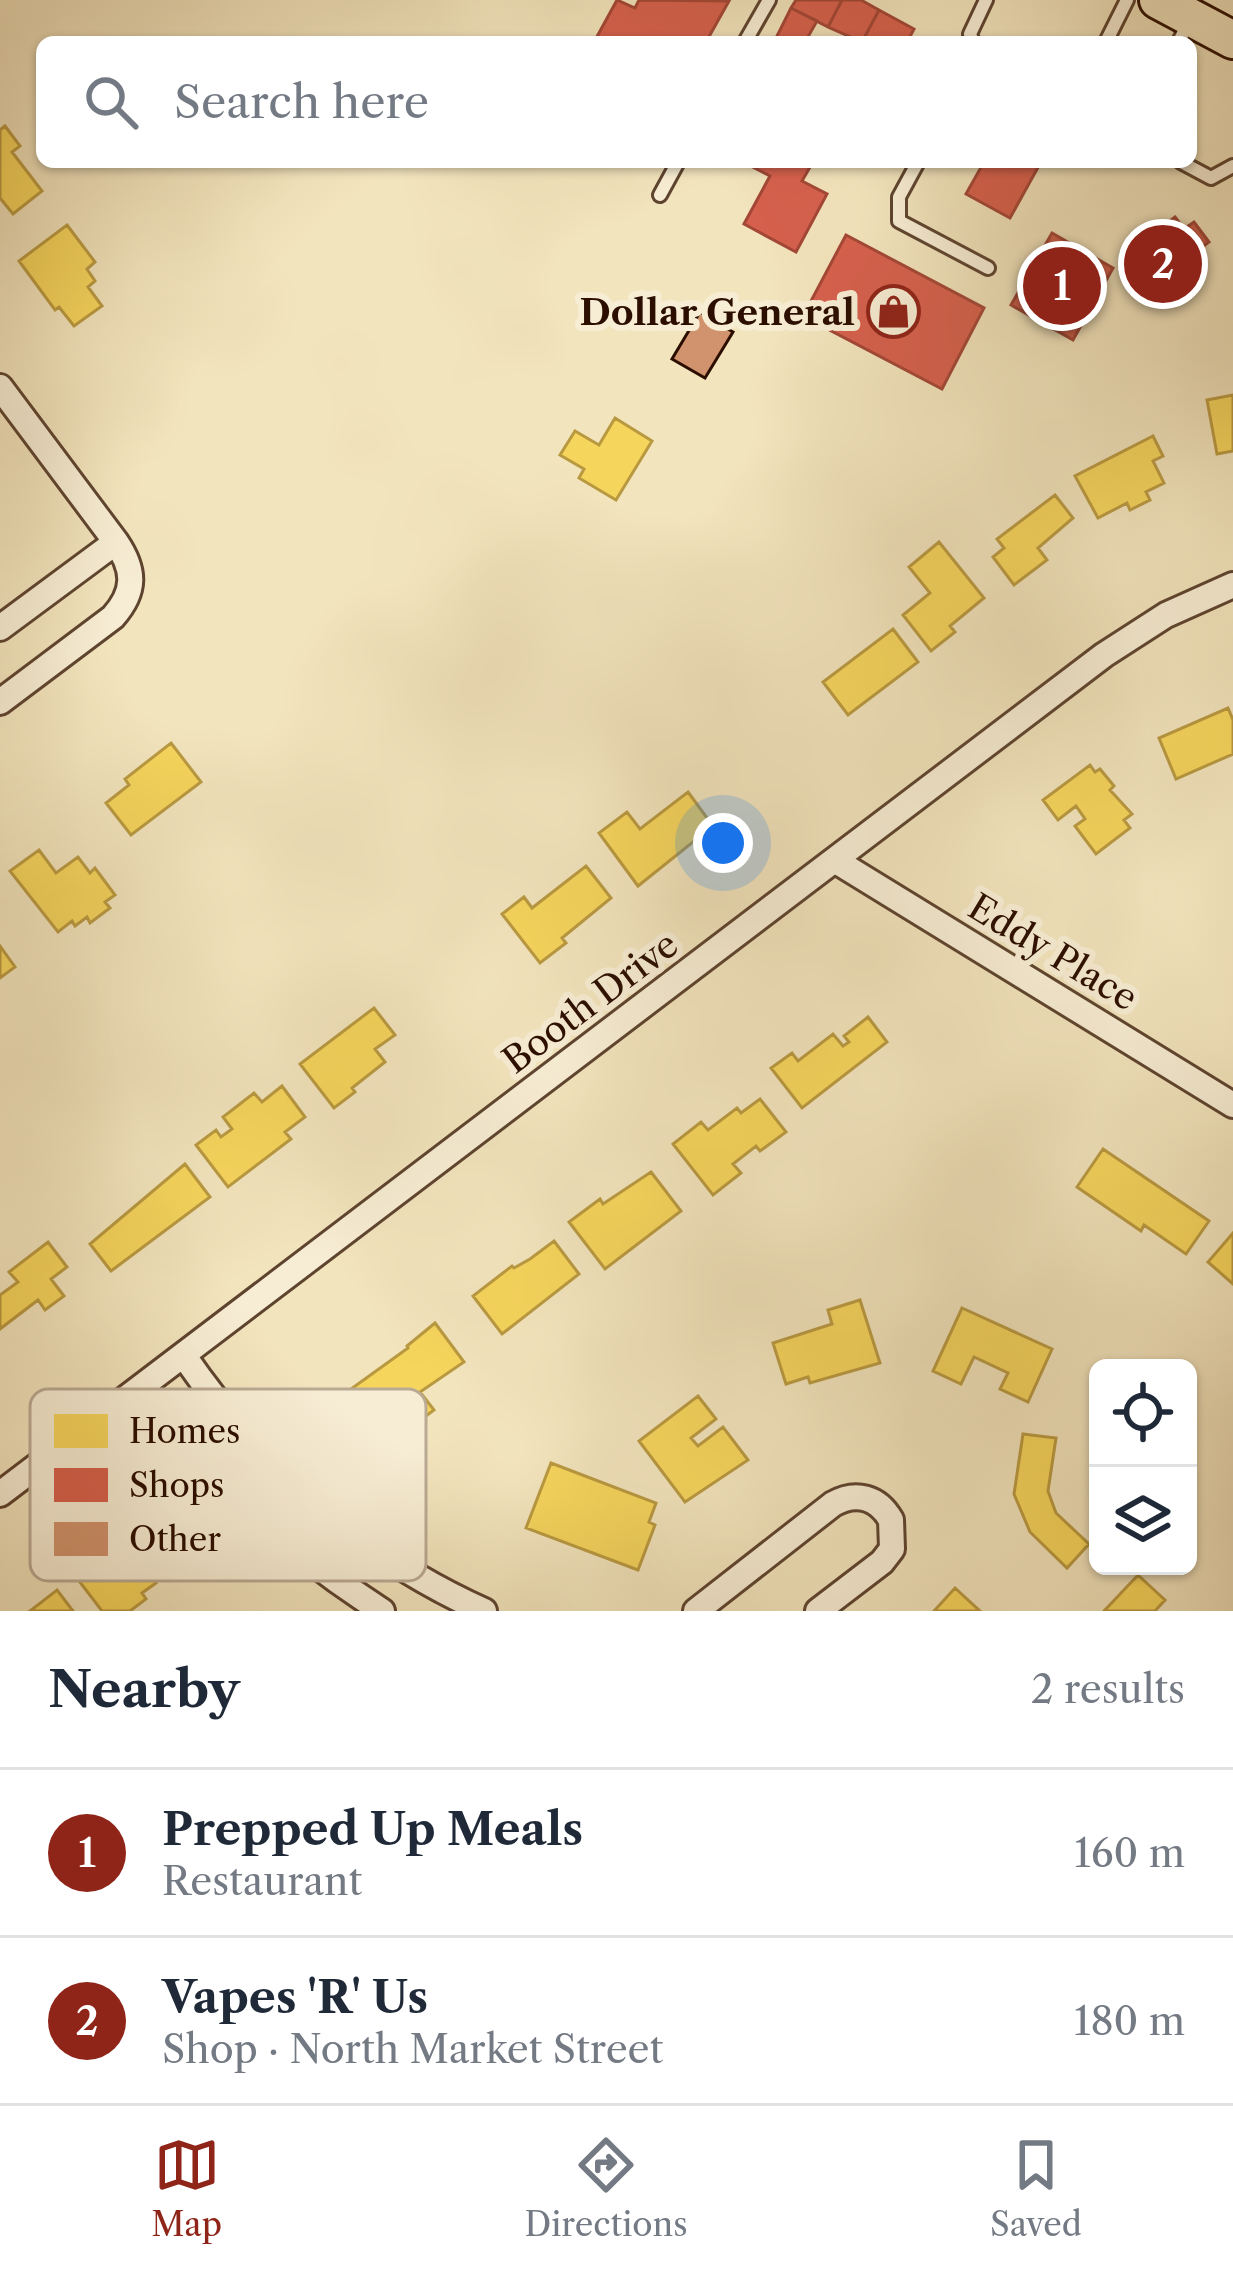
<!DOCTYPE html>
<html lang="en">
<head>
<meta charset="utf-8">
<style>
	body { margin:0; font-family:"Libre Caslon Text",serif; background:#f6f6f7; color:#1f2937 }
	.controls { position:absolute; right:36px; bottom:36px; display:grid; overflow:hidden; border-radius:18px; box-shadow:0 3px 9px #0004 }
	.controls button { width:108px; height:108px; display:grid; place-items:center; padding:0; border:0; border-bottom:3px solid #e0e1e3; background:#fff; color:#1f2937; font:60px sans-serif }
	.you { position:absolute; left:723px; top:843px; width:42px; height:42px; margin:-30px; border:9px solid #fff; border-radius:50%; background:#1a73e8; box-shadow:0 0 0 18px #1a73e833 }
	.badge { display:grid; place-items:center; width:78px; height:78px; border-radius:50%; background:#8f2418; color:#fff; font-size:39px; font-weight:700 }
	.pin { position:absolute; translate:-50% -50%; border:6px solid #fff; box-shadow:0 3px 12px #0006 }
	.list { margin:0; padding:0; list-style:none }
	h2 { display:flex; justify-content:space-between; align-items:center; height:156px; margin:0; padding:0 48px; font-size:51px }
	h2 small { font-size:39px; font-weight:400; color:#747a83 }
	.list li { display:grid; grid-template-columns:78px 1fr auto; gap:36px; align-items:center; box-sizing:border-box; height:168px; padding:0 48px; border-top:3px solid #e0e1e3 }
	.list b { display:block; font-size:45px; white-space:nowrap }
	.list p { margin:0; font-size:39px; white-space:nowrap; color:#747a83 }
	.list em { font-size:39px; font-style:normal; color:#747a83 }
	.icon { flex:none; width:66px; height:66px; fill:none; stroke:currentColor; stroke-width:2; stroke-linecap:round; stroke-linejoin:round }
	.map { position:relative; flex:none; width:1233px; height:1611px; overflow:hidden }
	.search { position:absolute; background:#fff; box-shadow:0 3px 9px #0004; left:36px; right:36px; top:36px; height:132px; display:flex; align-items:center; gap:30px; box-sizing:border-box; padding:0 42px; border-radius:18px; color:#747a83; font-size:45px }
	.sheet { height:492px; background:#fff }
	nav { display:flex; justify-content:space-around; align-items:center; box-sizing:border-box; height:168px; border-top:3px solid #e0e1e3; background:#fff; font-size:33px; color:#747a83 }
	nav a { display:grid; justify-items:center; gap:6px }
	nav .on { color:#8f2418 }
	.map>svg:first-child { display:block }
	.homes { fill:#f6d55c; stroke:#b99940; stroke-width:3 }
	.shops { fill:#d6604d; stroke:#a34736; stroke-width:3 }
	.building { fill:#d0936d; stroke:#2c0e00; stroke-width:3 }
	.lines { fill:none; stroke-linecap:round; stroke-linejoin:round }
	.service-casing { stroke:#5e442f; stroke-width:18 }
	.minor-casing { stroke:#5e442f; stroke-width:30 }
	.primary-casing { stroke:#2c0e00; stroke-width:42 }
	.service { stroke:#f7edd4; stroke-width:12 }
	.minor { stroke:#f7edd4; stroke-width:24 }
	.primary { stroke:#f2e4bd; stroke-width:36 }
	.labels { text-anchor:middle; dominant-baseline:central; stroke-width:12; stroke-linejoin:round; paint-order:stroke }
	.poi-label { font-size:36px; font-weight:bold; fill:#2c0e00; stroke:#f7edd4; text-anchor:end }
	.street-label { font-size:36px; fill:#2c0e00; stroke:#f7edd4 }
	.key { fill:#f7edd4; stroke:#baaa94; stroke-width:3 }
	.key-label { font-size:33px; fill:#2c0e00 }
</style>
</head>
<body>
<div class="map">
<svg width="1233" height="1611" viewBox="0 0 1233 1611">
	<rect width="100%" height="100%" fill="#f2e4bd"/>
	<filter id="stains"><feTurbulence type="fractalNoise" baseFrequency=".00167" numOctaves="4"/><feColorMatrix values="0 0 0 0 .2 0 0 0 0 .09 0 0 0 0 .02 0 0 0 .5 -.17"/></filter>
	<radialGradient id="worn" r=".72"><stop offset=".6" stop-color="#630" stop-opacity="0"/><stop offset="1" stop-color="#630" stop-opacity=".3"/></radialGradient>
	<!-- homes -->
	<path class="homes" d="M5,126L20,146L12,152L42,191L13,214L0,198V130Z
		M67,225L95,262L87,269L95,281L88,287L102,306L74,326L59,307L55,310L19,261Z
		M1233,395V451L1217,454L1207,400Z
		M615,418L652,441L616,500L579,478L584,469L560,455L575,431L599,445Z
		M1153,436L1163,456L1153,461L1164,483L1146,492L1150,500L1130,510L1127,503L1098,518L1075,476Z
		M1055,495L1073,518L1038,548L1047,560L1014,585L993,557L1004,548L997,539Z
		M939,542L984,598L950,626L955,632L931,651L903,615L930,593L909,567Z
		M893,629L918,662L848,715L823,682Z
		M1228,708L1233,720V754L1176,779L1159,738Z
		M171,743L201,782L131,835L106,803L129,785L125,779Z
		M1090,765L1095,772L1100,769L1114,786L1110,790L1132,814L1124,820L1130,828L1096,854L1075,826L1085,819L1076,806L1058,820L1043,800Z
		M688,792L713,826L638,886L599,833L627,812L640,829Z
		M39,850L56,873L78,857L90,873L95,868L115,895L105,902L110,908L90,923L87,917L75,926L72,921L58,932L10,871Z
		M586,866L611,898L562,938L566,943L540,963L502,914L524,897L532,908Z
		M0,946L15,967L0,978Z
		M374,1008L395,1035L375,1049L385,1062L352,1088L355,1092L334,1108L300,1064Z
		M868,1017L887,1042L802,1108L771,1068L792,1053L798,1061L833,1034L843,1046L849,1042L844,1036Z
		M282,1086L305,1117L285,1132L291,1139L228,1187L196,1145L216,1130L221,1137L232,1129L223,1117L254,1093L262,1102Z
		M760,1099L786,1132L760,1151L756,1146L733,1164L741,1173L713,1195L673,1144L701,1122L708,1130L737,1108L741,1113Z
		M1103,1149L1209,1221L1186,1254L1144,1225L1141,1231L1077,1187Z
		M185,1164L210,1197L111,1271L90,1244Z
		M651,1172L681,1211L605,1269L569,1222L600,1199L603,1204Z
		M1233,1233V1284L1208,1262Z
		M554,1241L579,1274L502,1334L473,1296L512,1266L514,1268L530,1259Z
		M48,1242L67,1267L51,1279L64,1296L45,1310L38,1300L0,1329V1295L18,1282L9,1272Z
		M860,1300L880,1363L810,1383L808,1377L786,1384L773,1343L832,1324L828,1310Z
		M962,1308L1052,1349L1028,1402L1000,1389L1008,1373L974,1357L961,1384L933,1371Z
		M435,1323L464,1362L420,1392L434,1410L410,1428L396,1409L356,1446L326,1407L408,1348L407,1346Z
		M698,1396L716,1419L691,1438L698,1446L723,1427L748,1460L685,1502L639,1441Z
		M1023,1434L1056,1438L1048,1491L1056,1513L1089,1544L1067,1568L1030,1532L1014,1494Z
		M551,1463L656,1503L649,1522L655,1525L638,1570L526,1528Z
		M152,1527L178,1562L154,1580L156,1583L142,1593L146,1599L130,1611H102L76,1577L104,1556L108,1561Z
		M1138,1575L1165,1600L1155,1611H1104Z
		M955,1588L980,1611H934Z
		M57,1590L73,1611H30Z"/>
	<!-- shops -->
	<path class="shops" d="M617,0L635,8L639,0L729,1L706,42H594Z
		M796,0H842L828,27L791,8Z
		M842,0H861L879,10L862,42L828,27Z
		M791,8L817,21L805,42H774Z
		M879,10L914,29L907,42H862Z
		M743,162H813L802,181L827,194L796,252L744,224L770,176Z
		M984,162H1041L1010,218L966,194Z
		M1175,217L1184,229L1194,222L1209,242L1158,280L1134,247Z
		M1052,233L1113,268L1073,340L1011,305Z
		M846,235L984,308L942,389L803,316Z"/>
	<!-- building -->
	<path class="building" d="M700,312L733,332L705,378L672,359Z"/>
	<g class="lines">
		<defs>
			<path id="service" d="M745,42L769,0
				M973,42L970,34L986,0
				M1106,42L1127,0
				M1179,42L1190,18
				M918,162L899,197V221L988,268
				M1181,162L1211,178L1233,166
				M660,195L678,162"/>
			<path id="minor" d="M0,387L116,542C135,570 136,591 113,617L0,702
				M0,628L116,542
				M836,861L1233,1105
				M184,1356C261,1468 360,1555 484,1611
				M144,1386C209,1479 287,1550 382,1611
				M0,1494L1104,655L1166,615L1233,585
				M696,1611L833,1504C856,1491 878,1497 891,1520L892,1549L882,1562L818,1611"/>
			<path id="primary" d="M1158,0L1233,40"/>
		</defs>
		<!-- service casing -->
		<use href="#service" class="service-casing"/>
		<!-- minor casing -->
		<use href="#minor" class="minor-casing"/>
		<!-- primary casing -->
		<use href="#primary" class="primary-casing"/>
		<!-- service -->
		<use href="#service" class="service"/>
		<!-- minor -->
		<use href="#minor" class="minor"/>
		<!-- primary -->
		<use href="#primary" class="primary"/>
	</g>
	<!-- icons -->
	<defs>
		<symbol id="shop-ring" viewBox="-11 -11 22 22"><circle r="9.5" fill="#f7edd4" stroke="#8f2418" stroke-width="1.5"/><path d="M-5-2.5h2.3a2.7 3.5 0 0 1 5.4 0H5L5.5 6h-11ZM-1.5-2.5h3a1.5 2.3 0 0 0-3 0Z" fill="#8f2418"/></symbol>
	</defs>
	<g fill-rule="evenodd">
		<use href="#shop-ring" x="864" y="282" width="59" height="59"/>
	</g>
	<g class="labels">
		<!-- poi labels -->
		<g class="poi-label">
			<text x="855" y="312">Dollar General</text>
		</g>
		<!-- street labels -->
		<g class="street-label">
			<text transform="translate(1053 952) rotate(31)">Eddy Place</text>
			<text transform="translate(590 1002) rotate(-37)">Booth Drive</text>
		</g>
	</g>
	<!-- legend -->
	<rect x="30" y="1389" width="396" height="192" rx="18" class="key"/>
	<rect x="54" y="1414" width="54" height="34" fill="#f6d55c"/>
	<rect x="54" y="1468" width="54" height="34" fill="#d6604d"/>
	<rect x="54" y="1522" width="54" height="34" fill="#d0936d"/>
	<g class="key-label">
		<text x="129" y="1443">Homes</text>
		<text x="129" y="1497">Shops</text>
		<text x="129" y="1551">Other</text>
	</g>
	<rect width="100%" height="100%" filter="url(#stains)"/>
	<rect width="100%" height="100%" fill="url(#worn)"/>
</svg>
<div class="controls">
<button><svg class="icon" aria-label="locate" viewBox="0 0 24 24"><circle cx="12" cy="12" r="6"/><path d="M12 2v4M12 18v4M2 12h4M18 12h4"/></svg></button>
<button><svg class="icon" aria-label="layers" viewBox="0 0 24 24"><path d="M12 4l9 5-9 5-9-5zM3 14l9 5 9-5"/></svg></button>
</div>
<div class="you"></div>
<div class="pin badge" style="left:1062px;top:286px">1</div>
<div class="pin badge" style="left:1163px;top:264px">2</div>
<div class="search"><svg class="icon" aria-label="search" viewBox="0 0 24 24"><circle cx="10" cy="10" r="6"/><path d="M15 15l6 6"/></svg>Search here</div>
</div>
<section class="sheet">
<h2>Nearby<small>2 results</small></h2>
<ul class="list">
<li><span class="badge">1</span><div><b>Prepped Up Meals</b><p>Restaurant</p></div><em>160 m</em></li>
<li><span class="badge">2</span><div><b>Vapes 'R' Us</b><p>Shop · North Market Street</p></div><em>180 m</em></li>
</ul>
</section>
<nav>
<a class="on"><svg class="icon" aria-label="map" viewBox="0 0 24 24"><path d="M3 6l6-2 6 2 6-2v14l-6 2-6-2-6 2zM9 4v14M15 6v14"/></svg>Map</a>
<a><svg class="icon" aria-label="directions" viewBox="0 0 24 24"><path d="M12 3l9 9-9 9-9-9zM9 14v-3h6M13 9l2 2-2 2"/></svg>Directions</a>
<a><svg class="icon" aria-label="saved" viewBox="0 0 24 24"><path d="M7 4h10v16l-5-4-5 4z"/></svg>Saved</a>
</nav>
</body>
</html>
